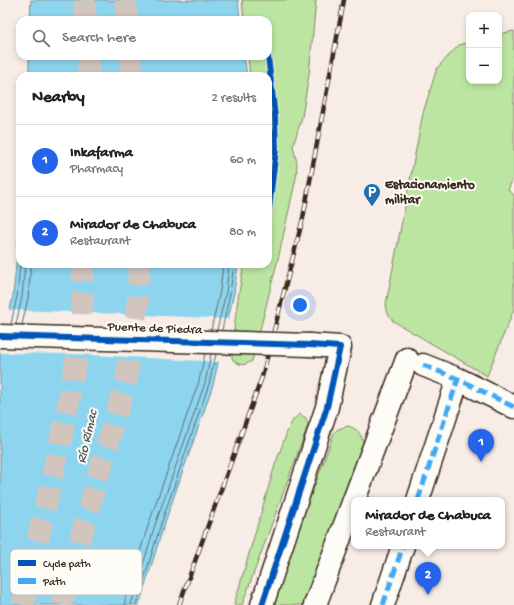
<!DOCTYPE html>
<html lang="en">
<head>
<meta charset="utf-8">
<style>
	body { margin:0; font-family:"Gochi Hand",sans-serif; background:#f6f6f6; color:#222 }
	.controls { position:absolute; right:12px; top:12px; display:grid; overflow:hidden; border-radius:8px; box-shadow:0 2px 6px #0003 }
	.controls button { width:36px; height:36px; display:grid; place-items:center; padding:0; border:0; border-bottom:1px solid #e0e0e0; background:#fff; color:#222; font:20px sans-serif }
	.you { position:absolute; left:300px; top:305px; width:14px; height:14px; margin:-10px; border:3px solid #fff; border-radius:50%; background:#1a73e8; box-shadow:0 0 0 6px #1a73e833 }
	.badge { display:grid; place-items:center; width:26px; height:26px; border-radius:50%; background:#2563eb; color:#fff; font-size:13px; font-weight:700 }
	.pin { position:absolute; translate:-50% -33px; filter:drop-shadow(0 1px 2px #0008) }
	.pin::after { content:''; position:absolute; top:21px; width:14px; height:12px; background:inherit; clip-path:polygon(0 0,100% 0,50% 100%) }
	.popup { position:absolute; left:351px; top:497px; width:154px; height:52px; box-sizing:border-box; display:grid; place-content:center; border-radius:8px; background:#fff; filter:drop-shadow(0 1px 3px #0005); font-size:13px; white-space:nowrap; color:#767676 }
	.popup b { font-size:15px; color:#222 }
	.popup::after { content:''; position:absolute; left:50%; top:100%; margin-left:-8px; border:8px solid transparent; border-top-color:#fff }
	.list { margin:0; padding:0; list-style:none }
	h2 { display:flex; justify-content:space-between; align-items:center; height:52px; margin:0; padding:0 16px; font-size:17px }
	h2 small { font-size:13px; font-weight:400; color:#767676 }
	.list li { display:grid; grid-template-columns:26px 1fr auto; gap:12px; align-items:center; box-sizing:border-box; height:72px; padding:0 16px; border-top:1px solid #e0e0e0 }
	.list b { display:block; font-size:15px; white-space:nowrap }
	.list p { margin:0; font-size:13px; white-space:nowrap; color:#767676 }
	.list em { font-size:13px; font-style:normal; color:#767676 }
	.icon { flex:none; width:22px; height:22px; fill:none; stroke:currentColor; stroke-width:2; stroke-linecap:round; stroke-linejoin:round }
	.map { position:relative; flex:none; width:514px; height:605px; overflow:hidden }
	.search { position:absolute; background:#fff; box-shadow:0 2px 6px #0003; left:16px; top:16px; width:256px; height:44px; display:flex; align-items:center; gap:10px; box-sizing:border-box; padding:0 14px; border-radius:12px; color:#767676; font-size:15px }
	.panel { position:absolute; background:#fff; box-shadow:0 2px 6px #0003; left:16px; top:72px; width:256px; height:196px; border-radius:12px }
	.map>svg:first-child { display:block }
	.green { fill:#bce5a1; stroke:#7c8860 }
	.water { fill:#8dd5ef; stroke:#6c919b }
	.pier { fill:#f8ece6 }
	.lines { fill:none; stroke-linecap:round; stroke-linejoin:round }
	.shore { stroke:#5c6e72; stroke-width:1 }
	.highway-tunnel { stroke:#d2c5be; stroke-width:22; stroke-dasharray:22 11; stroke-linecap:butt }
	.minor-casing { stroke:#3b2a1e; stroke-width:25 }
	.minor { stroke:#fdfcf7; stroke-width:22 }
	.rail-casing { stroke:#3b2a1e; stroke-width:4.5 }
	.rail { stroke:#fdfcf7; stroke-width:3; stroke-dasharray:9; stroke-linecap:butt }
	.minor-bridge-casing { stroke:#3b2a1e; stroke-width:25; stroke-linecap:butt }
	.minor-bridge { stroke:#fdfcf7; stroke-width:22 }
	.quiet { stroke:#3fa9f5; stroke-width:5; stroke-dasharray:10 5; stroke-linecap:butt }
	.cycleway-casing { stroke:#fdfcf7; stroke-width:8 }
	.cycleway { stroke:#0057b8; stroke-width:6 }
	.labels { text-anchor:middle; dominant-baseline:central; stroke-width:4; stroke-linejoin:round; paint-order:stroke }
	.poi-label { font-size:13px; font-weight:bold; fill:#3b2a1e; stroke:#fdfcf7; text-anchor:start }
	.street-label { font-size:13px; fill:#3b2a1e; stroke:#fdfcf7 }
	.water-label { font-size:14px; font-style:italic; fill:#545d5d; stroke:#fdfcf7 }
	.key { fill:#fdfcf7; stroke:#c3bdb6; stroke-width:1 }
	.key-label { font-size:11px; fill:#3b2a1e }
</style>
</head>
<body>
<div class="map">
<svg width="514" height="605" viewBox="0 0 514 605">
	<rect width="100%" height="100%" fill="#f8ece6"/>
	<filter id="ink" filterUnits="userSpaceOnUse"><feTurbulence type="fractalNoise" baseFrequency=".025" numOctaves="2"/><feDisplacementMap in="SourceGraphic" scale="8" xChannelSelector="R" yChannelSelector="G"/><feConvolveMatrix kernelMatrix="1 2 1 2 8 2 1 2 1" color-interpolation-filters="sRGB"/></filter>
	<g filter="url(#ink)">
		<!-- green -->
		<path class="green" d="M242,0H316L309,74L302,117L293,146L297,163L296,178L279,255L252,361C244,366 239,366 232,359C233,327 238,296 244,264H268V76H250L248,56H268V20H244Z
			M514,31V176L508,190L514,195V309L487,376L393,321L386,311V304L423,113L437,68L459,45L469,42V81H499V34Z
			M300,414L306,418L308,425L242,605H234L275,465L287,432L293,420Z
			M348,426C358,429 362,434 363,444L305,605H271L334,433L338,429Z"/>
		<!-- water -->
		<path class="water" d="M31,0H238L240,20H30Z
			M29,56H244L247,76H29Z
			M20,221V264H238L234,293L213,385L163,528L139,605H0V350L13,296Z"/>
		<!-- pier -->
		<path class="pier" d="M8,310L75,312L230,319L221,362L73,354L0,353V342Z"/>
		<g class="lines">
			<!-- shore -->
			<path class="shore" d="M11,324L17,296L20,264
				M16,324L22,297L25,264
				M22,325L28,298L31,264
				M211,330L220,291L223,264
				M217,330L226,292L229,264
				M222,330L230,293L234,264
				M125,605V599L149,523L199,381L205,354
				M131,605L155,525L205,383L211,354
				M136,605L160,527L209,384L216,354"/>
			<!-- highway-tunnel -->
			<path class="highway-tunnel" d="M84,0L86,20
				M125,0L127,20
				M130,56L132,76
				M88,76L89,56
				M23,605L66,416L82,326L83,264
				M61,605L126,381L138,300L139,264"/>
			<defs>
				<path id="minor" d="M423,365L458,379L514,407
					M354,500L407,359
					M418,500L458,379
					M262,605L327,407L340,347L310,345
					M315,605L354,500
					M383,605L403,546"/>
			</defs>
			<!-- minor casing -->
			<use href="#minor" class="minor-casing"/>
			<!-- minor -->
			<use href="#minor" class="minor"/>
			<defs>
				<path id="rail" d="M179,605L262,377L303,218L344,0"/>
			</defs>
			<!-- rail casing -->
			<use href="#rail" class="rail-casing"/>
			<!-- rail -->
			<use href="#rail" class="rail"/>
			<defs>
				<path id="minor-bridge" d="M0,336L310,345"/>
			</defs>
			<!-- minor-bridge casing -->
			<use href="#minor-bridge" class="minor-bridge-casing"/>
			<!-- minor-bridge -->
			<use href="#minor-bridge" class="minor-bridge"/>
			<!-- quiet -->
			<path class="quiet" d="M423,365L458,379L514,407
				M418,500L458,379
				M383,605L403,546"/>
			<defs>
				<path id="cycleway" d="M268,56L275,116L276,150L268,217
					M0,336L310,345L340,347L327,407L262,605"/>
			</defs>
			<!-- cycleway casing -->
			<use href="#cycleway" class="cycleway-casing"/>
			<!-- cycleway -->
			<use href="#cycleway" class="cycleway"/>
		</g>
	</g>
	<!-- icons -->
	<defs>
		<symbol id="parking-pin" viewBox="-11 -11 22 30"><path d="M0 17L-7.5 6A9.5 9.5 0 1 1 7.5 6Z" fill="#1f6fb2" stroke="#fdfcf7"/><path d="M-3.5-5.5H1a3.5 3.5 0 0 1 0 7H-1V5.5H-3.5ZM-1-3.4V-.6H.8a1.4 1.4 0 0 0 0-2.8Z" fill="#fff"/></symbol>
	</defs>
	<g fill-rule="evenodd">
		<use href="#parking-pin" x="362" y="182" width="20" height="27"/>
	</g>
	<g class="labels">
		<!-- poi labels -->
		<g class="poi-label">
			<text x="385" y="185">Estacionamiento<tspan x="385" dy="15">militar</tspan></text>
		</g>
		<!-- street labels -->
		<g class="street-label">
			<text transform="translate(155 329) rotate(2)">Puente de Piedra</text>
		</g>
		<!-- water labels -->
		<g class="water-label">
			<text transform="translate(88 437) rotate(-77)">Río Rímac</text>
		</g>
	</g>
	<!-- legend -->
	<rect x="10" y="549" width="132" height="46" rx="6" class="key"/>
	<rect x="18" y="560" width="18" height="6" fill="#0057b8"/>
	<rect x="18" y="578" width="18" height="6" fill="#3fa9f5"/>
	<g class="key-label">
		<text x="43" y="567">Cycle path</text>
		<text x="43" y="585">Path</text>
	</g>
</svg>
<div class="controls">
<button>+</button>
<button>−</button>
</div>
<div class="you"></div>
<div class="pin badge" style="left:481px;top:462px">1</div>
<div class="pin badge" style="left:428px;top:595px">2</div>
<div class="popup"><b>Mirador de Chabuca</b>Restaurant</div>
<div class="search"><svg class="icon" aria-label="search" viewBox="0 0 24 24"><circle cx="10" cy="10" r="6"/><path d="M15 15l6 6"/></svg>Search here</div>
<section class="panel">
<h2>Nearby<small>2 results</small></h2>
<ul class="list">
<li><span class="badge">1</span><div><b>Inkafarma</b><p>Pharmacy</p></div><em>60 m</em></li>
<li><span class="badge">2</span><div><b>Mirador de Chabuca</b><p>Restaurant</p></div><em>80 m</em></li>
</ul>
</section>
</div>
</body>
</html>
